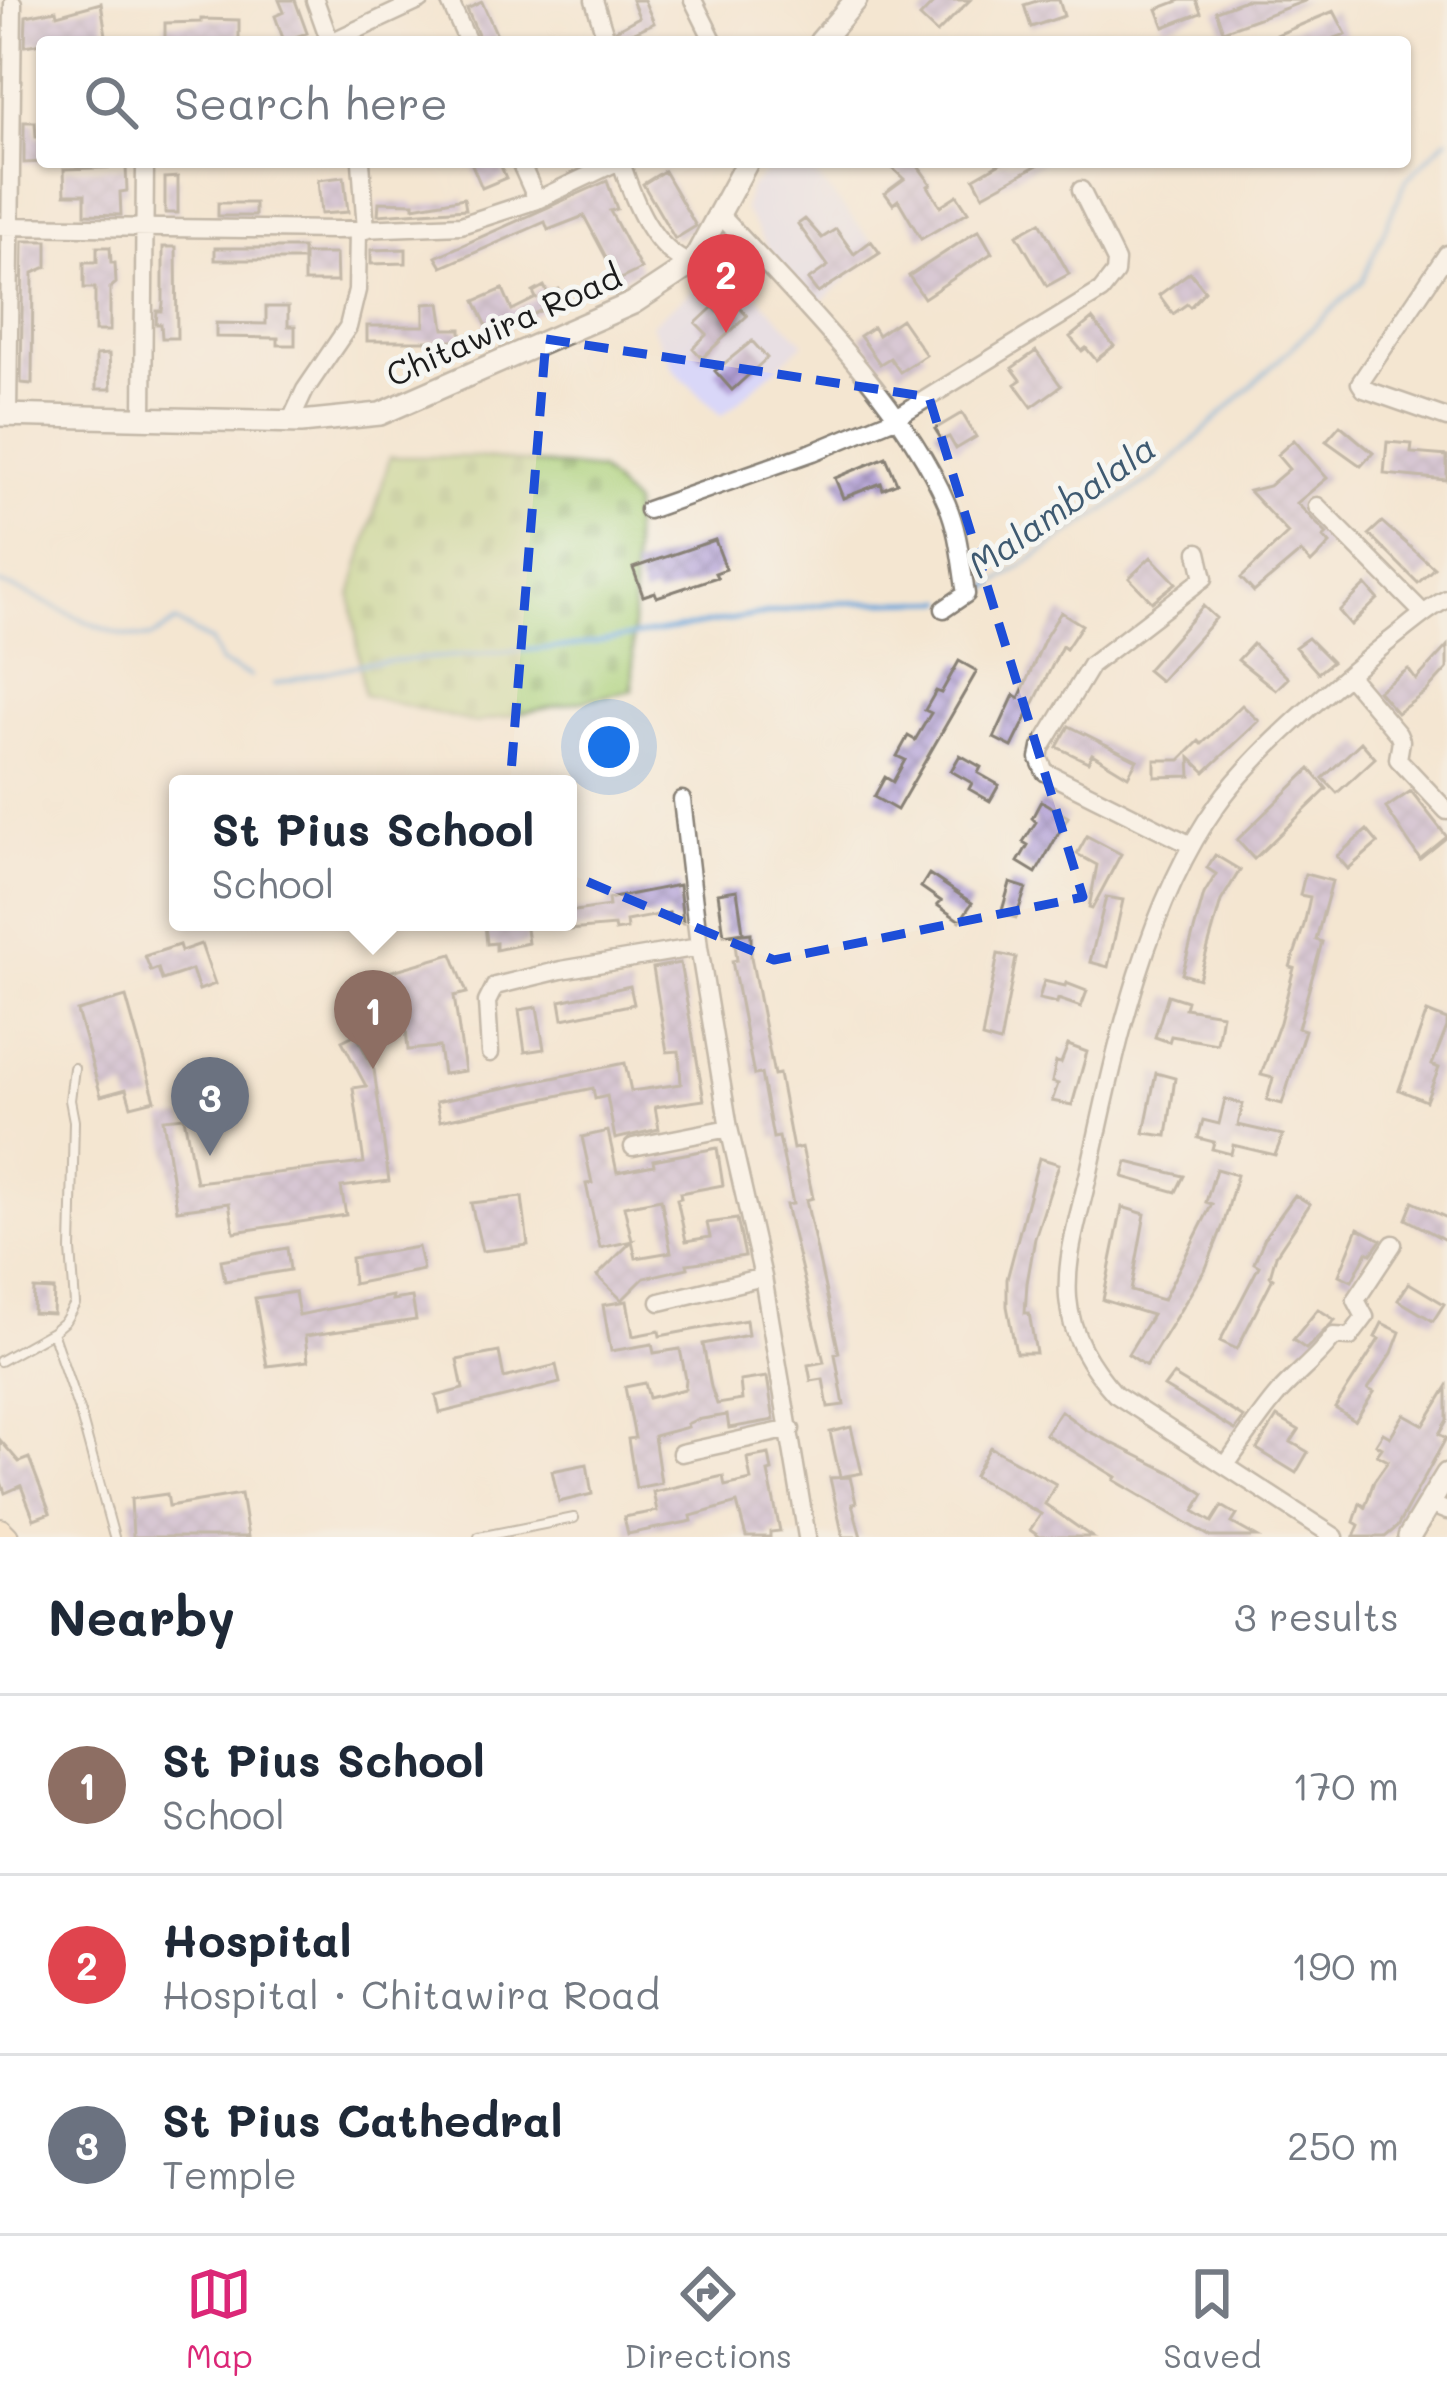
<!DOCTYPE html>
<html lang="en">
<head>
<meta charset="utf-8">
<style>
	body { margin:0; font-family:Mali,sans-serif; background:#f2f2f3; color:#1f2937 }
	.you { position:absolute; left:609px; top:747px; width:42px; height:42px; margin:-30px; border:9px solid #fff; border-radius:50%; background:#1a73e8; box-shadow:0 0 0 18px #1a73e833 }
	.badge { display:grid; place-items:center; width:78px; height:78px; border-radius:50%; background:#db2777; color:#fff; font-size:39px; font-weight:700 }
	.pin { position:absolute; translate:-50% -99px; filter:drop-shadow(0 3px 6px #0008) }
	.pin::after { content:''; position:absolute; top:63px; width:42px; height:36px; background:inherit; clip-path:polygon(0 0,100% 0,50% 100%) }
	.popup { position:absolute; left:169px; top:775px; width:408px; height:156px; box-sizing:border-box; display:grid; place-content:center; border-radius:12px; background:#fff; filter:drop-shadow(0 3px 9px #0005); font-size:39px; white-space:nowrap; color:#747a83 }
	.popup b { font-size:45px; color:#1f2937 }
	.popup::after { content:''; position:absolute; left:50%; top:100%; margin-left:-24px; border:24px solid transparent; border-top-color:#fff }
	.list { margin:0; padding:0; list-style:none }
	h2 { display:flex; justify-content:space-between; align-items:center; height:156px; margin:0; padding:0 48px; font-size:51px }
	h2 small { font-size:39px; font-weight:400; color:#747a83 }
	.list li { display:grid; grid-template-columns:78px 1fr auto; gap:36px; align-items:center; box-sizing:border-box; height:180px; padding:0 48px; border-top:3px solid #e0e1e3 }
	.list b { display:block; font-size:45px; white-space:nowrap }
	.list p { margin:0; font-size:39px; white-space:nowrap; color:#747a83 }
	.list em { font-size:39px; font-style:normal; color:#747a83 }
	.icon { flex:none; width:66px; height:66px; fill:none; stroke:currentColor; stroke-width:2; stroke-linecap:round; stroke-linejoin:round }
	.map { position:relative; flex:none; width:1447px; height:1537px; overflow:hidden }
	.search { position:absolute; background:#fff; box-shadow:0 3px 9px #0004; left:36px; right:36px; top:36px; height:132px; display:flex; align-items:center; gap:30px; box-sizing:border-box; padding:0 42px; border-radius:12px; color:#747a83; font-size:45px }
	.sheet { height:696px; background:#fff }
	nav { display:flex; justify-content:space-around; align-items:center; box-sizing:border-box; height:168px; border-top:3px solid #e0e1e3; background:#fff; font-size:33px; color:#747a83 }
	nav a { display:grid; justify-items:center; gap:6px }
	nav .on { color:#db2777 }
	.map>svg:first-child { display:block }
	.built { fill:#d9d7f8 }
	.cemetery { fill:url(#cemetery-stones); stroke:#64764a; stroke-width:3 }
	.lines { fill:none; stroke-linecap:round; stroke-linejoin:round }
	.stream { stroke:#6aa6da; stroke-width:4.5 }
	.building { fill:url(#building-cross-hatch); fill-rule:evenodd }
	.service-casing { stroke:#888176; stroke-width:12 }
	.minor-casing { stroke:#888176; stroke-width:21 }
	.tertiary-casing { stroke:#888176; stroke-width:26 }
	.secondary-casing { stroke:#888176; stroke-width:28 }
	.service { stroke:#fff; stroke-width:8 }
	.minor { stroke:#fff; stroke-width:16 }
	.tertiary { stroke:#fff; stroke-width:21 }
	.secondary { stroke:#fde5c5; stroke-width:24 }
	.marked { fill:none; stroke:#1d4ed8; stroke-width:9; stroke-dasharray:24 15; stroke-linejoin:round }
	.labels { text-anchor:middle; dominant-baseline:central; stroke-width:10; stroke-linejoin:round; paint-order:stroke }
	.street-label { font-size:33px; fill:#1c1c1c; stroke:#f6f6f2 }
	.water-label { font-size:36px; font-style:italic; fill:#3f5a71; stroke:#f6f6f2 }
</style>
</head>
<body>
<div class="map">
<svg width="1447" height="1537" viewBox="0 0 1447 1537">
	<defs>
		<pattern id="cemetery-stones" width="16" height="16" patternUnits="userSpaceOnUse" patternTransform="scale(3)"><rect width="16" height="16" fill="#add079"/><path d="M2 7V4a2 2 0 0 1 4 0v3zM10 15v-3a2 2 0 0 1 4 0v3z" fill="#94b268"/></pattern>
		<pattern id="building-cross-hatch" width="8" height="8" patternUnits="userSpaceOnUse" patternTransform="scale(3)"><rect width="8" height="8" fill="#b4a1d6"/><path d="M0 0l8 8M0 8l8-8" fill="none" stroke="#9282ad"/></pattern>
	</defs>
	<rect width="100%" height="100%" fill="#f6f6f2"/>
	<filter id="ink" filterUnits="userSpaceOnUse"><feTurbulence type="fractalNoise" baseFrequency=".00833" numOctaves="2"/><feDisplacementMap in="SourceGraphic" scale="24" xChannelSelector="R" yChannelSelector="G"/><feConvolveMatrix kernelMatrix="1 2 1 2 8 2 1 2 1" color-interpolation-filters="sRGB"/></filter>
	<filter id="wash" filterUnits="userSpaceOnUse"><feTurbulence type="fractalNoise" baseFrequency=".004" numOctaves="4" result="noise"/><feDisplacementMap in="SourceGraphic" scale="48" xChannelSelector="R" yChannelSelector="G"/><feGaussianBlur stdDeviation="2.7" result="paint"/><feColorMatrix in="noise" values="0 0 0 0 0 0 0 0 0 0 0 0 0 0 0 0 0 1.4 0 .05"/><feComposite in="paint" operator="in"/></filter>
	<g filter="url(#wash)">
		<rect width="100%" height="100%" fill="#f4e6d1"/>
		<!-- built -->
		<path class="built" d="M808,166L879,250L821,302L778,263L744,209L750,188L765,173Z
			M726,264L804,343L722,416L675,371L651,324Z"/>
		<!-- cemetery -->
		<path class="cemetery" d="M390,457H475L599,470L633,504V690L475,723L364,695L351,595Z"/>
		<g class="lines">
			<!-- stream -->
			<path class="stream" d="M0,584C41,594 111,644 151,637C158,635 169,626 176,622L211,642L221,663L250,676
				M969,601L1157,475L1362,281L1407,179L1447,139
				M274,684L367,663L567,647L830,603L946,601"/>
		</g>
		<g id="blocks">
			<!-- building -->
			<path class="building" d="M279,0H295L307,33L284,41L275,16L284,12Z
				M632,0H644L654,23L619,39L616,30L639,17Z
				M936,0H970L937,33L920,17Z
				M1040,0H1059L1064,16L1031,27L1024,5Z
				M1181,0H1196L1201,13L1164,27L1157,9Z
				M1245,0H1304L1305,1L1223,31L1216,11Z
				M482,2L500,42H481L467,9Z
				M101,3L107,42H78L77,37L25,46L26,16L56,10L57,15Z
				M1334,11L1346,34L1325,42H1260Z
				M201,19L239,20V41L165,42V23L201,22Z
				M24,122H35L36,137H42V162L24,163Z
				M471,162H499L506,178L482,188Z
				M886,162H915L931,184L928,186L940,206L957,195L968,212L921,239L898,200L893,204L885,193L904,179Z
				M1002,162H1043L983,195L974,178Z
				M126,167L127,191L120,192L121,215L85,214V194H65L64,169Z
				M664,171L696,226L675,239L643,184Z
				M178,177V213H165V178Z
				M344,177L348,212L321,214L318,180Z
				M607,181L617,209L610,211L641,269L618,280L584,216L548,230L545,222L442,267L436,257Z
				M464,198L466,209L378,215L379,202L414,203V207Z
				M218,203H255V216H218Z
				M805,219L822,238L836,229L854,254L871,241L880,253L818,293L808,280L828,266L798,224Z
				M1040,222L1069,274L1047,286L1017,235Z
				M979,230L992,253L924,298L909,276Z
				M23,241H47V267L33,273L32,384L21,383Z
				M97,247H110L111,263H115L116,283L110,288V331H95V288H84V262H97Z
				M163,247H176L177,338H162L161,324H156L157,311H162L163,303Z
				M215,248H303V260H215Z
				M406,249V263L371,264V250Z
				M304,254H336L337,282H304Z
				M1190,272L1205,291L1190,307L1187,304L1173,314L1159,295Z
				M544,286L548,294L559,289L564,299L491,335L475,301L503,289L512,310L536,298L533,292Z
				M735,302L747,316L702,358L693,348L707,334L696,323L713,307L721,315Z
				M440,303L444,329H461V341H367V326H424V304Z
				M266,307H288V326H295V345H278V338L216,337V323L266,324Z
				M901,319L926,355L900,372L890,358L880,364L860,336L873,327L878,335Z
				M1092,319L1114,346L1096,360L1086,348L1082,351L1070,337Z
				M752,341L767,358L732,390L715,371Z
				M1036,351L1061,386L1032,407L1015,384L1021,380L1012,368Z
				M109,354L111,389H96V355Z
				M962,413L976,437L956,449L949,437L942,440L935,429Z
				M1340,425L1373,453L1361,466L1326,441Z
				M1294,440L1327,478L1297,503L1327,534L1324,537L1330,544L1311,563L1301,552L1254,592L1241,578L1288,533L1249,491L1269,486L1289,469L1277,455Z
				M1387,442L1412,444L1411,453L1447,456V480L1384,474Z
				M886,457L897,483L883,489L881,483L843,498L835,478Z
				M1382,522L1434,568L1418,583L1369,534Z
				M715,540L726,569L715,573L717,577L657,597L655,592L643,596L633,568Z
				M1151,557L1176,583L1152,602L1129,578Z
				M1366,585L1378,599L1351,625L1339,611Z
				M1203,606L1216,618L1160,681L1147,670Z
				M1061,612L1082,625L1066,649L1062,646L1012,747L994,738L1014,695L1019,698L1046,636Z
				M1308,638L1332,662L1318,673L1295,647Z
				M1253,644L1288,678L1276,690L1238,660Z
				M1447,646V669L1426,692L1397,713L1378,691L1408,669L1416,680Z
				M959,661L977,671L897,810L874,797L885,777L893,782L905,760L897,756L908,736L915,740L931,713L925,710L936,691L941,693Z
				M1242,705L1259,721L1205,772L1190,758L1191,776L1155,777V760H1180L1199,741L1202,744Z
				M1069,726L1137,760L1128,776L1092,754L1088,762L1057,747Z
				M1361,742L1375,758L1337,793L1323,778Z
				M960,755L981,767L978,773L999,785L990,801L969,789L972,783L951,771Z
				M1310,769L1327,789L1254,859L1237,840Z
				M1411,791L1447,837L1420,859L1386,808Z
				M1041,801L1068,817L1036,873L1018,862L1028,845L1023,842L1036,822L1032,818Z
				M1367,830L1378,843L1348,869L1337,856Z
				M1087,836L1121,854L1092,909L1089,908L1097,865L1077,854Z
				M1215,855L1240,870L1221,901L1199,979L1182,974L1204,894L1216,874L1207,868Z
				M929,874L972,903L960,921L937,905L941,901L921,887Z
				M1305,874L1332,881L1316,940L1322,942L1298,1028L1305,1030L1282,1104L1267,1100L1273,1078L1261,1075L1280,1022L1294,968L1290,967L1304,925L1310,897L1300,895Z
				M1010,883L1026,888L1016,918L1001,914Z
				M679,885L683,923L670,920L669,913L626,921L627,929L615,931L614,926L568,930V912L609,906L608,899Z
				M737,890L743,932L724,935L718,893Z
				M1106,897L1123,900L1108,967L1090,962Z
				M490,922H525L528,943L496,950V943L487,944L485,924Z
				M751,933V957L774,1075L779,1074L793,1149L802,1147L813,1198L806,1200L839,1353L835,1354L844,1405L828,1407L823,1379L811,1381L808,1365L824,1362L786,1205L793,1204L779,1137L773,1138L761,1074L754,1075L732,961L737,960L734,935Z
				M201,944L215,984L199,990L192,970L162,980L158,968L151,971L145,956L179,945L181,951Z
				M452,954L467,993L454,996L465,1071L443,1074L439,1047L408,1050L405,1017L378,1026L364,979Z
				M998,954L1016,958L1000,1043L982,1038Z
				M680,963L704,1100L655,1107L659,1129L615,1139L607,1096L595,1099L593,1088L440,1121L436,1102L625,1063L631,1091L681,1084L679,1051L667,1052L653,968Z
				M1044,981L1065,986L1066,983L1087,991L1081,1007L1058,999L1057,1003L1039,999Z
				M630,986L634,1004L563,1019L560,1001Z
				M1168,995L1187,1001L1185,1008L1222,1014L1217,1044L1171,1036L1169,1042L1155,1037Z
				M126,997L155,1100L131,1106L126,1089L101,1096L77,1011Z
				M537,1007L544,1049L525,1052L519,1010Z
				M1427,1012L1447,1020V1027L1432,1065L1439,1068L1426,1101L1399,1090Z
				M356,1034L374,1070L389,1181L341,1187L346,1215L234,1232L229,1203L177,1210L163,1119L184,1117L196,1182L364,1163L353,1088L366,1086L342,1041Z
				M1068,1045L1087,1052L1072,1105L1052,1101L1058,1084L1052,1082L1056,1062L1061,1063Z
				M1156,1073L1175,1078L1167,1136L1144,1133Z
				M1225,1099L1243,1104L1238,1125L1283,1135L1275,1155L1233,1145L1231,1154L1212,1149L1214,1142L1198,1138L1203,1120L1219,1124Z
				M608,1131L617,1172L654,1165L653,1160L717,1148L723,1185L680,1193L681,1198L677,1199L686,1241L710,1237L707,1223L737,1219L745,1256L687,1264L688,1268L644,1278L622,1300L597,1276L632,1241L600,1248L586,1184L592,1183L582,1137ZM661,1199L671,1252L636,1258L624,1206Z
				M1039,1158L1059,1164L1035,1238L1027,1283L1025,1313H1029L1036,1353H1016L1007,1306V1279Z
				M1127,1162L1184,1176L1176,1192L1123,1177Z
				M1216,1169L1237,1175L1224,1223L1206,1268L1146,1366L1128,1354L1152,1315L1103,1300L1122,1207L1145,1214L1131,1291L1163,1300L1212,1204L1206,1202Z
				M1295,1195L1310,1204L1276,1255L1270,1276L1273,1278L1237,1349L1220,1341L1259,1266L1254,1263L1266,1235Z
				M522,1197L528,1245L482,1251L471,1203Z
				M1413,1202L1447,1218V1241L1406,1219Z
				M1358,1228L1381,1240L1371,1254L1367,1252L1352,1281L1339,1275Z
				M418,1247L423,1270L353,1284L351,1258Z
				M287,1248L290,1270L225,1281L221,1260Z
				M1409,1283L1444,1304L1433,1321L1398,1300Z
				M34,1289L54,1290L53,1314L33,1313Z
				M295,1292L299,1315L392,1296V1300L412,1297L416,1320L305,1336L308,1361L267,1366L255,1298Z
				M627,1301L633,1336L659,1331L660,1336L746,1320L748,1335L703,1344L711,1387L717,1404L742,1400L740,1381L767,1377L774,1420L729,1428L727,1415L696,1420L687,1424L688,1427L654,1436L661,1483L636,1488L628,1439L635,1438L625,1387L645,1383L649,1398L685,1389L686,1379L680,1349L654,1353L652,1344L611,1351L603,1305Z
				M1318,1309L1335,1320L1306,1349L1293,1340Z
				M1382,1323L1400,1332L1392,1353L1368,1389L1374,1392L1355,1421L1335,1408L1379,1339L1375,1337Z
				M499,1352L504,1378L556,1365L560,1383L440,1413L436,1396L463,1389L457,1360Z
				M1173,1375L1244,1418L1235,1430L1164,1387Z
				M1447,1387V1420L1439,1434L1446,1438L1397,1527L1385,1537H1354L1359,1525L1354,1522L1360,1503L1365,1507L1374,1481L1388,1461L1377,1455L1382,1448L1376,1444L1383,1433L1390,1437L1404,1414L1424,1425Z
				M1061,1411L1086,1430L1178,1476L1204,1494L1194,1511L1212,1522L1222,1506L1237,1515L1232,1523L1257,1537H1211L1114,1480L1116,1477L1045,1434Z
				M1277,1417L1299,1430L1291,1442L1308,1452L1296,1473L1257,1449Z
				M851,1427L862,1473L840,1477L830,1432Z
				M0,1440L19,1462L29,1458L50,1513L34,1519L21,1486L5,1493L0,1479Z
				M990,1447L1056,1484L1045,1504L1092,1537H1040L1030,1530L1041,1514L974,1476Z
				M769,1454L772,1471L768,1472L780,1531L770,1532V1537H746L737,1503L691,1516L692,1521L628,1534L624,1517L657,1511L653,1492L723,1476L725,1486L751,1480L747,1458Z
				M587,1464L592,1494L559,1502L552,1471Z
				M850,1477L856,1503L852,1504L861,1537H843L830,1478Z
				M167,1494L169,1506L241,1494L248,1537H133L131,1499Z"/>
		</g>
	</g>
	<g filter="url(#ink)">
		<use href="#blocks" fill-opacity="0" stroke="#888176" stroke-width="3"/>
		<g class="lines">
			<defs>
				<path id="service" d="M52,1332L81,1416L114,1537
					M0,1361L52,1332L65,1321L75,1304L71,1250L74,1121L70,1100L74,1068
					M479,1537L574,1518"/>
				<path id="minor" d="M315,0L330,42
					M449,0L468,42
					M594,0L607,42
					M693,0L714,42
					M331,42L421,0
					M361,162L366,230
					M520,162L537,200
					M621,162C633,199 652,251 692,264
					M721,216C795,295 906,405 947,504C959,532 961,564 966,594L944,609
					M0,226L336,230L461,225L537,200L617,162
					M1447,254L1360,383L1364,389L1447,418
					M8,415L13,3
					M143,418L145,162
					M291,420L305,390L348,327L357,290L358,230
					M1317,506L1423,613
					M648,510L813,452L895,418L1101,291L1115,273L1116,261L1081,190
					M1348,675L1398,734L1401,741L1398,759L1447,811
					M682,800L699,947L729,1128L763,1277L807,1537
					M1191,845L1045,772L1039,758L1041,748L1091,665L1204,578L1198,552
					M490,1053L487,1002L495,986L561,970L699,947
					M633,1147L729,1128
					M660,1302L763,1277
					M681,1453L791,1429
					M1226,1465C1243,1441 1260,1415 1279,1393C1297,1373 1319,1357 1334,1336L1350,1337L1365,1317L1356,1300L1393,1244
					M1429,1504L1447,1511
					M1335,1537L1115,1394C1090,1366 1071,1336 1068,1298C1065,1256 1080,1213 1089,1172C1115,1052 1145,906 1217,805C1255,751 1336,684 1388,642C1408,627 1425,610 1447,599"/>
				<path id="tertiary" d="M820,42L856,0
					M0,415L301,422L380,414L633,303L692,264L747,162
					M1409,1537L1447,1474"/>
				<path id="secondary" d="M0,1531L6,1537"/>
			</defs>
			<!-- service casing -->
			<use href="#service" class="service-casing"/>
			<!-- minor casing -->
			<use href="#minor" class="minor-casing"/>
			<!-- tertiary casing -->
			<use href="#tertiary" class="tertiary-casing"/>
			<!-- secondary casing -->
			<use href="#secondary" class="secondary-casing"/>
			<!-- service -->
			<use href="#service" class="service"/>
			<!-- minor -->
			<use href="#minor" class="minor"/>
			<!-- tertiary -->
			<use href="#tertiary" class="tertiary"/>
			<!-- secondary -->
			<use href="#secondary" class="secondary"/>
		</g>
	</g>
	<!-- marked area -->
	<path d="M0 0H1447V1537H0ZM546,339L929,397L1083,897L774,960L505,847Z" fill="#f4e6d1" fill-opacity=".55" fill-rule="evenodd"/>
	<path class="marked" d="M546,339L929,397L1083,897L774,960L505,847Z"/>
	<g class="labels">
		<!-- street labels -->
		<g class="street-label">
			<text transform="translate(503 324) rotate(-24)">Chitawira Road</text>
		</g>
		<!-- water labels -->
		<g class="water-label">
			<text transform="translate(1061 505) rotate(-35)">Malambalala</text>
		</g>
	</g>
</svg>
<div class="you"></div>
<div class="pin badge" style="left:373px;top:1069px;background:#8d6e63">1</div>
<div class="popup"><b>St Pius School</b>School</div>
<div class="pin badge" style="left:726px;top:333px;background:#e0444e">2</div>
<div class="pin badge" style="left:210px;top:1156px;background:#6b7280">3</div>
<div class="search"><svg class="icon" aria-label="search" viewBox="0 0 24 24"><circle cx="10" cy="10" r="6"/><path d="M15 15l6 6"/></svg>Search here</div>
</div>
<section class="sheet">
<h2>Nearby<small>3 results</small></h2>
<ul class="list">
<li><span class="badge" style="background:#8d6e63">1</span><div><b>St Pius School</b><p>School</p></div><em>170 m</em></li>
<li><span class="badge" style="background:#e0444e">2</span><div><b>Hospital</b><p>Hospital · Chitawira Road</p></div><em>190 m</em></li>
<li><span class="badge" style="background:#6b7280">3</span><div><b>St Pius Cathedral</b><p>Temple</p></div><em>250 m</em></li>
</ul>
</section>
<nav>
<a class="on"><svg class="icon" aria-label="map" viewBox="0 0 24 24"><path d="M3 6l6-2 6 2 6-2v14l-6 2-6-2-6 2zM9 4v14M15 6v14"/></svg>Map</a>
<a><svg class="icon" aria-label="directions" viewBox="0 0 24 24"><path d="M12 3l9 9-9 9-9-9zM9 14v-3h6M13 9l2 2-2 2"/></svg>Directions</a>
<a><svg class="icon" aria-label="saved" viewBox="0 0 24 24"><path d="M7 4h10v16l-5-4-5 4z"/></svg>Saved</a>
</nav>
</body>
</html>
